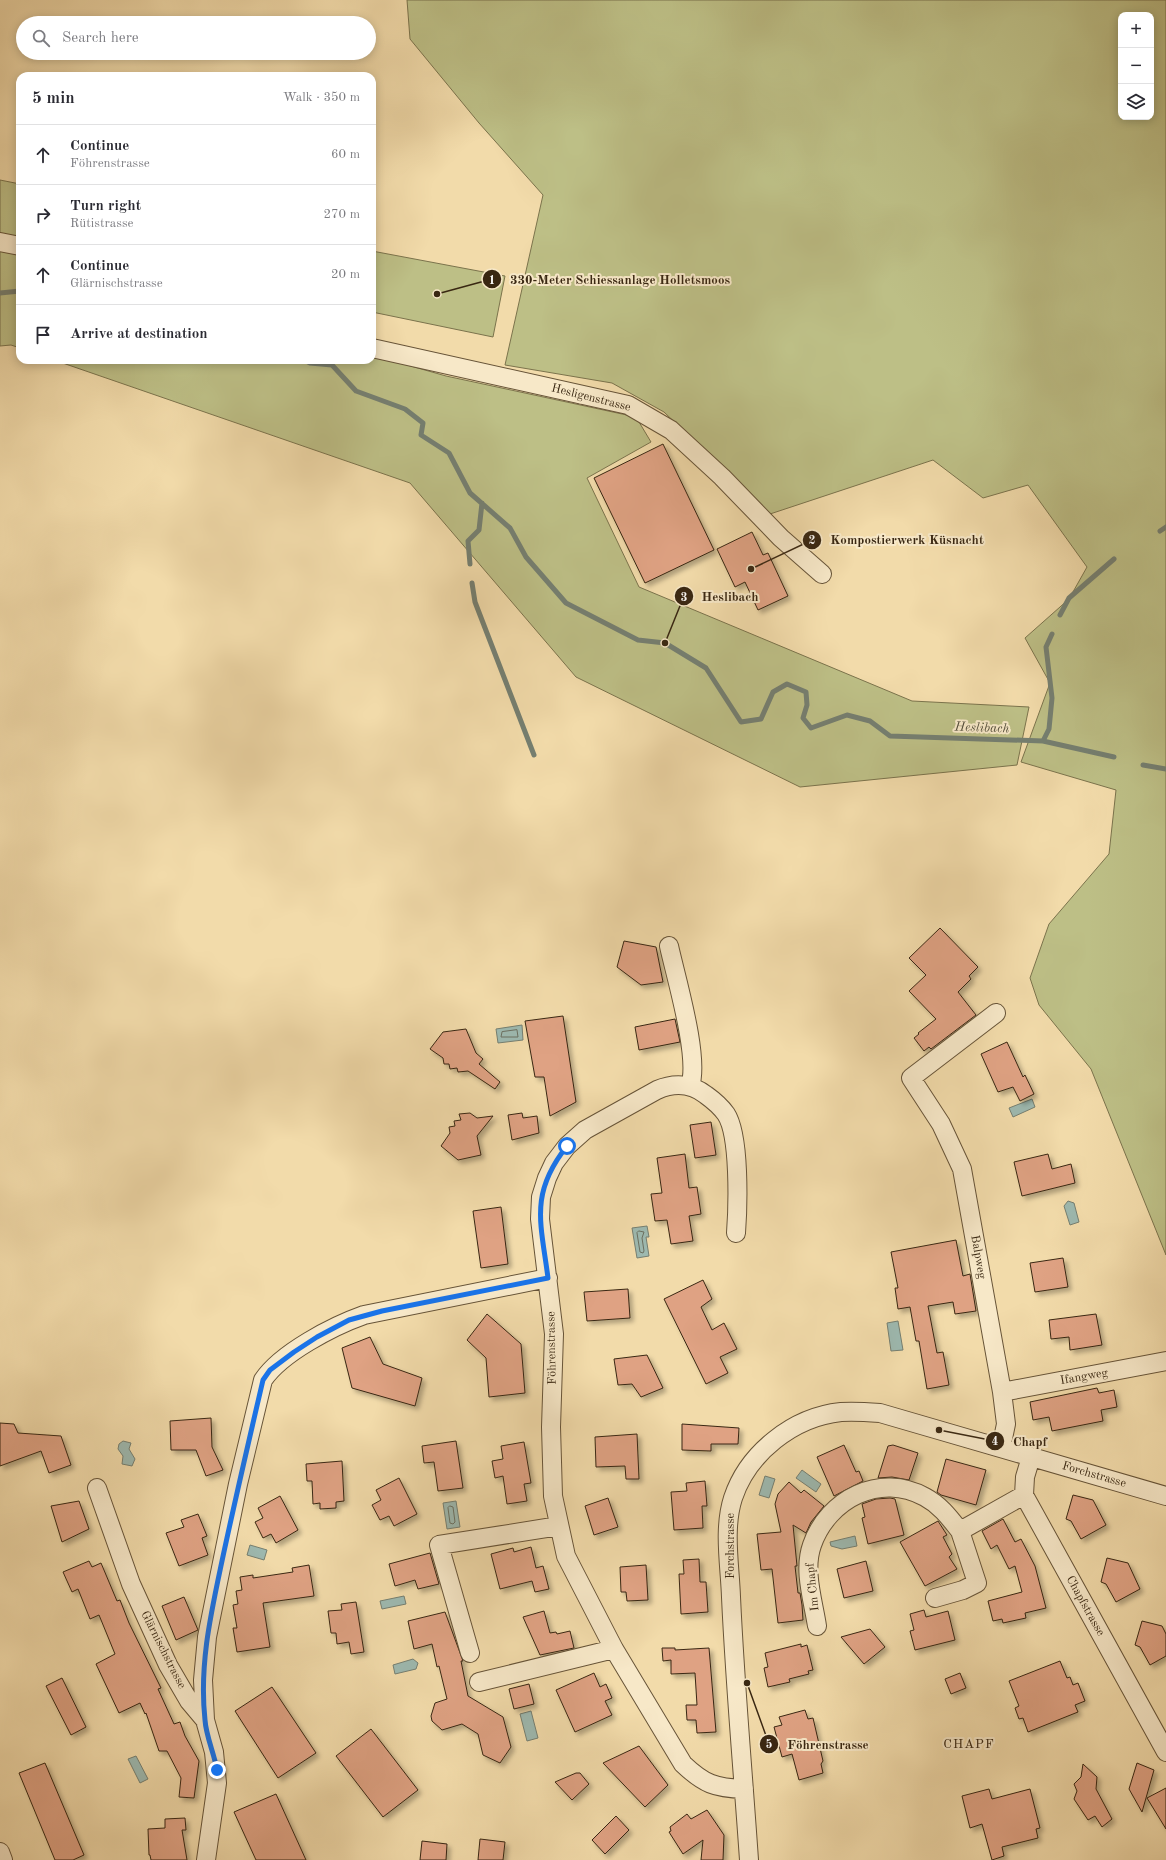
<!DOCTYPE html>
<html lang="en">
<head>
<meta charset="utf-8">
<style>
	body { margin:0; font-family:"Old Standard TT",serif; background:#f7f7f7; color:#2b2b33 }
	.controls { position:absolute; right:12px; top:12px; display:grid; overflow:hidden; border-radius:8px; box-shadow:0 2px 10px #0003 }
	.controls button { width:36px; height:36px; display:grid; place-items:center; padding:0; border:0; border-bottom:1px solid #e1e1e2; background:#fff; color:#2b2b33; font:20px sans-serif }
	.stop { position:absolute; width:12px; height:12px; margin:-9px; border:3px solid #1a73e8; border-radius:50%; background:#fff }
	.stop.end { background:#1a73e8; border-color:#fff; box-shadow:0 1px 4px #0008 }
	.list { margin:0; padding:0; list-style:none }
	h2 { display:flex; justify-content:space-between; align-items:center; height:52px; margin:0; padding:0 16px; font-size:17px }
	h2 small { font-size:13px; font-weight:400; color:#7c7c81 }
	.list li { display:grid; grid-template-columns:26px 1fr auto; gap:12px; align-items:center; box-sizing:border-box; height:60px; padding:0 16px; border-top:1px solid #e1e1e2 }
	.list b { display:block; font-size:15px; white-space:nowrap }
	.list p { margin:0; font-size:13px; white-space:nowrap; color:#7c7c81 }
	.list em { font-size:13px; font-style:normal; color:#7c7c81 }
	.icon { flex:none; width:22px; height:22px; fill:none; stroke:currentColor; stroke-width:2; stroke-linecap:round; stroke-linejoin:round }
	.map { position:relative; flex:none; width:1166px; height:1860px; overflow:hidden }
	.search { position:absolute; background:#fff; box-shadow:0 2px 10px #0003; left:16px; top:16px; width:360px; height:44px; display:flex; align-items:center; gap:10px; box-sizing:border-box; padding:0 14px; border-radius:22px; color:#7c7c81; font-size:15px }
	.panel { position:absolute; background:#fff; box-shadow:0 2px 10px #0003; left:16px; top:72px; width:360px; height:292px; border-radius:12px }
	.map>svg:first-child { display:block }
	.green { fill:#bdbf86; stroke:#7b734c; fill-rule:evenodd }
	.water { fill:#9db9b0; stroke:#757f71 }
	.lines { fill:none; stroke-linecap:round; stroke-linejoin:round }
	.shore { stroke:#6b7061; stroke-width:1 }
	.stream { stroke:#757f71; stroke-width:5 }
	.building { fill:#dfa283; stroke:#392712; filter:url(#shadow) }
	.minor-casing { stroke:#675438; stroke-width:20 }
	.minor { stroke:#f7e8c8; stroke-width:18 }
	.route { stroke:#1a73e8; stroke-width:5 }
	.labels { text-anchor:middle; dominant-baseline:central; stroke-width:4; stroke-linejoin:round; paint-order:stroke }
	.street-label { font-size:12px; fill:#392712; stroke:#f7e8c8 }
	.water-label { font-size:13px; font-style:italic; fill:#524c3a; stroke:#f7e8c8 }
	.neighbourhood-label { font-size:13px; letter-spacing:1px; fill:#392712; stroke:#f7e8c8 }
	.leader { fill:none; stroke:#392712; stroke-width:1.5 }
	.callout-dot { fill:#392712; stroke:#f7e8c8; stroke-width:1.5 }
	.mark-label { font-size:12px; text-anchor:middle; font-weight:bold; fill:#fff }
	.callout-label { font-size:13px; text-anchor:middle; font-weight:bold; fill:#392712; stroke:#f7e8c8; stroke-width:4; stroke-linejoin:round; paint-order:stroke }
</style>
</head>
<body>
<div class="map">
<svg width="1166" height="1860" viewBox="0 0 1166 1860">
	<defs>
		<filter id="shadow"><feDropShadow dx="3.5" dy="3.5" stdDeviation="2" flood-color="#0004"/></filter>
	</defs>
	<rect width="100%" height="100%" fill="#f2dbaa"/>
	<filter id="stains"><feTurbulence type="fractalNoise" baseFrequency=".005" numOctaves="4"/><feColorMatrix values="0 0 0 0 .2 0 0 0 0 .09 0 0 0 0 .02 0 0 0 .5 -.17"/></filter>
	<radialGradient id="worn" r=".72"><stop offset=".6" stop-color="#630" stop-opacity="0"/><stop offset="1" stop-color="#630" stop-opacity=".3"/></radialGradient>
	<!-- green -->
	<path class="green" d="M407,0H1166V1255L1091,1069L1039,1005L1030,978L1049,924L1109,854L1116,790L1021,762L1050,683L1025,638L1069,599L1087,567L1028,485L983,498L933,460L770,514L664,412L612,383L505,365L543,195L479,123L410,39ZM1121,15H1151V117H1121Z
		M0,180L20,184V237L0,233Z
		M0,247L20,252V348L11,345L0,346Z
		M372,251L505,276L493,337L372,312Z
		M372,355L446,376L636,417L651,442L587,478L639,587L912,701L1029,707L1017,765L800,787L576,677L410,483L54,360H372Z"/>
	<!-- water -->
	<path class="water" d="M522,1025L523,1040L498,1043L496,1029Z
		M1032,1099L1035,1107L1013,1117L1009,1108Z
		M1068,1201L1074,1203L1079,1222L1070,1225L1064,1206Z
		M647,1226L649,1237H646L649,1256L637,1258L632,1228Z
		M898,1321L903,1350L891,1351L887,1323Z
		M123,1441L131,1443L129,1449L135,1459L132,1466L122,1464L123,1456L118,1449L119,1444Z
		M802,1470L821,1484L816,1492L796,1478Z
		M765,1476L775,1479L769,1498L759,1495Z
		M456,1501L460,1527L447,1529L443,1503Z
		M855,1536L857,1546L842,1549L831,1546L830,1542Z
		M250,1545L267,1550L264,1560L247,1555Z
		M404,1596L406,1604L382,1609L380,1601Z
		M413,1659L418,1663L416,1669L395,1674L393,1665Z
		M531,1711L538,1738L527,1741L520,1714Z
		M136,1756L148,1779L140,1783L128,1759Z"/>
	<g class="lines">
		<!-- shore -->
		<path class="shore" d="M517,1030L518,1037H501L502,1032Z
			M639,1231L644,1232L642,1238L644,1251L643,1253L640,1252L637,1233Z
			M450,1506L453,1507L455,1522L453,1524L450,1523L448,1508Z"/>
		<!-- stream -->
		<path class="stream" d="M0,293L20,291
			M304,360L310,363L332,365L356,391L405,409L423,423L421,435L449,453L470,493L510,528L526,557L566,603L638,640L665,643L706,668L741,722L761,719L773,692L787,684L806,692L807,705L803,718L811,728L847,715L870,721L890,736L1043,741L1114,757
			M1160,531L1166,527
			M470,564L468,541L479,530L482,503
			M472,583L475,602L534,755
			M1060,615L1069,598L1114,559
			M1043,741L1049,729L1052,698L1046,647L1052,634
			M1143,765L1166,769"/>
	</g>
	<!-- building -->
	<path class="building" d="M663,444L714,550L645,583L594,478Z
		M752,532L763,555L768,553L788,596L758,610L745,582L735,587L717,549Z
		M940,928L978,967L969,976L971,979L958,992L976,1015L931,1049L929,1047L924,1051L914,1038L919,1034L918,1033L936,1019L909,991L926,975L909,958Z
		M624,941L656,947L663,982L641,985L617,967Z
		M563,1016L576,1102L550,1116L544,1077H535L525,1021Z
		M675,1019L680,1042L639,1050L635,1027Z
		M466,1029L476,1053L483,1059L479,1064L500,1082L495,1089L468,1071L458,1072L457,1068L450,1069L449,1064H444L443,1058L430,1049L443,1032Z
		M1007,1042L1023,1077L1025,1075L1034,1094L1020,1101L1013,1087L998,1092L981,1054Z
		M470,1113L477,1118L493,1116L477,1136L481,1155L458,1160L441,1146L450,1133L449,1127L455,1126L454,1121L461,1120L459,1114Z
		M522,1113L523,1118L537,1116L539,1133L512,1140L508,1115Z
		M711,1122L716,1155L695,1158L690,1125Z
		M685,1154L689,1188L697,1187L701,1214L689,1216L693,1241L671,1244L667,1220L655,1221L651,1194L662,1193L657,1158Z
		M1048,1154L1052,1169L1071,1164L1075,1183L1022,1196L1014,1162Z
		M501,1207L508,1264L481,1268L473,1211Z
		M956,1240L963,1276L970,1274L976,1311L955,1314L953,1302L928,1306L937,1353L943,1352L949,1385L927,1389L919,1341H916L910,1307L898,1309L895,1288H898L891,1252Z
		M1063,1258L1068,1287L1035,1292L1030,1263Z
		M703,1280L712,1299L701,1307L712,1330L724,1323L737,1349L720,1357L728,1373L706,1384L664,1299Z
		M628,1289L630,1318L587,1321L584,1292Z
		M487,1314L521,1344L525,1393L489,1397L486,1358L467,1340Z
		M1096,1314L1102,1345L1070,1350L1069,1337L1051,1339L1049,1320Z
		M370,1337L383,1364L422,1378L415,1406L352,1388L342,1348Z
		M647,1355L663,1388L641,1397L632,1384L618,1385L614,1359Z
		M1097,1388L1099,1393L1114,1390L1117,1407L1101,1410L1103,1421L1052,1431L1049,1417L1033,1420L1030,1402Z
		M211,1418L212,1447L223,1470L206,1476L196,1450H171L170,1421Z
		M0,1423L14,1424L18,1433L61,1436L71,1465L49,1473L41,1451L0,1466Z
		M682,1424L739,1428L738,1444H711V1451L682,1450Z
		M637,1434L639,1479H626L625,1466L596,1467L595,1437Z
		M456,1441L463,1488L438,1491L434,1462L424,1463L422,1446Z
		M524,1442L531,1483L524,1484L527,1501L507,1504L503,1476L495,1478L492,1461L503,1459L501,1446Z
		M844,1445L856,1472L859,1471L863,1481L834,1496L817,1457Z
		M893,1445L918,1453L909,1480L892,1477L878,1478L888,1446Z
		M946,1459L986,1470L976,1505L941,1495L937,1492Z
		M342,1461L344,1501L336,1502V1508L320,1509V1503L313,1504L312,1481H307L306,1464Z
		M399,1478L417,1514L394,1526L389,1516L380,1520L372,1505L381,1500L376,1490Z
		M705,1481L707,1506H702L703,1528L674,1530L671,1492L687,1491L686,1483Z
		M789,1482L801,1493L804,1490L824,1506L811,1522L806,1533L793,1525L797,1566H795L798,1593H800L802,1605L803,1620L778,1623L772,1569L761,1570L757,1534L781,1532L775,1504L778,1494Z
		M1073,1495L1093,1500L1106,1525L1081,1539L1071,1521L1066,1519Z
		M280,1496L298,1530L276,1543L271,1534L263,1538L255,1522L263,1518L258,1508Z
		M608,1498L618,1527L594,1535L585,1506Z
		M890,1498L895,1499L904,1535L868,1544L862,1518L865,1517L862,1504L876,1499Z
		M79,1501L89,1529L62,1542L51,1506Z
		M198,1514L207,1536L202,1538L208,1555L179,1566L166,1533L184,1527L181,1520Z
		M1003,1519L1015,1542L1021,1539L1035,1566L1046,1608L1025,1613L1026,1618L1003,1623L1002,1619L993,1621L988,1601L1022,1592L1015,1566L1009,1569L997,1545L991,1549L982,1531Z
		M938,1521L947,1535L943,1537L952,1554L949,1557L957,1569L925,1586L900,1542Z
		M531,1547L536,1568L543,1566L549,1589L535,1592L532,1581L500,1589L491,1554L513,1548L514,1552Z
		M430,1553L439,1584L418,1589L415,1580L395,1586L389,1564Z
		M1107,1558L1128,1563L1140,1589L1116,1602L1106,1584L1101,1582Z
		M699,1559L700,1582H706L708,1612L681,1614L679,1574H684L683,1560Z
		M89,1561L92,1567L101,1563L117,1601L120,1600L129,1623L161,1688L158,1689L174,1724L180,1722L185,1736L199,1761L194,1798L179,1797L181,1778L167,1751H159L146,1713L145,1714L140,1703L119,1713L96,1664L115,1654L99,1615L90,1619L78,1589L72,1592L63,1572Z
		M866,1561L873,1591L844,1598L837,1569Z
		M309,1565L314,1596L263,1603L270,1647L237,1652L233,1628H237L233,1605L238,1604L236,1591L242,1590L240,1577L253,1575V1578L293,1572L292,1568Z
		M646,1565L648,1600L627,1601L626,1592H621L620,1567Z
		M184,1597L198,1630L176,1640L162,1606Z
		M356,1602L364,1652L351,1654L349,1642L337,1644L336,1633H331L328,1611L342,1610L341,1604Z
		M924,1610L926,1617L948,1611L955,1640L915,1650L910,1631L914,1630L910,1614Z
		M544,1611L550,1633L556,1632L557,1634L570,1631L574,1648L540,1655L523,1617Z
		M445,1612L463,1661H461L468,1696L503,1717L511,1747L500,1763L483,1755L478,1734L462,1724L442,1730L432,1721L431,1716L435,1703L447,1699L439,1666L437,1667L432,1644L414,1649L408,1621Z
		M1142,1621L1162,1626L1166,1634V1656L1150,1665L1140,1647L1135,1645Z
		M870,1629L885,1647L864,1664L841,1637Z
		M801,1644V1647L807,1645L813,1670L808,1671L809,1674L789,1679L790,1682L768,1687L764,1668L768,1667L765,1653Z
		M662,1648H675V1650L709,1648L716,1732L697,1733L696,1720H687L686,1705H697L695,1673L671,1674V1660L663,1661Z
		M1060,1661L1067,1678L1070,1677L1073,1685L1078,1683L1085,1701L1075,1705L1078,1712L1028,1732L1023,1718L1019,1719L1015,1708L1019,1706L1009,1681Z
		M594,1673L600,1687L606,1684L612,1698L605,1701L612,1715L575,1732L556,1690Z
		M960,1673L966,1688L951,1694L945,1679Z
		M62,1678L86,1727L71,1735L46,1686Z
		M529,1684L534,1704L514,1709L509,1689Z
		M272,1687L316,1753L278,1778L235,1711Z
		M805,1710L808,1719L813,1718L823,1761L821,1764L823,1773L799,1780L792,1754L782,1757L774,1727L782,1725L779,1717Z
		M371,1729L418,1790L383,1817L336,1756Z
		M639,1746L668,1785L645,1807L603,1763Z
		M45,1763L84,1855L73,1860H55L19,1773Z
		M1137,1763L1154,1770L1142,1812L1129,1789Z
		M1083,1764L1097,1777L1096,1789L1112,1819L1102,1827L1095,1816L1088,1820L1074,1799L1077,1791L1074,1784L1081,1777Z
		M576,1773H580L589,1784L572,1800L555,1782Z
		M1166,1788V1829L1147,1798Z
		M989,1789L992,1799L1030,1789L1040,1828L1036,1829L1038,1838L1002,1847L1004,1856L992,1860L982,1824L970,1828L962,1796Z
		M276,1794L306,1860H256L234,1812Z
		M707,1810L724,1835L723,1860H701L703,1840L683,1854L669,1832L671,1831L670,1827L687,1814L691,1819Z
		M616,1816L629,1830L605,1854L592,1840Z
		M185,1818L186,1830H182L187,1860H151L150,1855H149L148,1829L165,1828V1819Z
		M480,1839L505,1842L503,1860H478Z
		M422,1841L447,1844L446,1860H420Z"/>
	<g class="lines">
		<defs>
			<path id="minor" d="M0,242L20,246
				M372,348L628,405L671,430L722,477L781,538L822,574
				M669,946C676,978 700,1058 690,1086
				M996,1013L911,1078L941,1124L962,1169L1002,1392L1006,1424L1001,1448
				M736,1233C738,1206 740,1135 726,1114C721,1107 713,1100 706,1095C691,1083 673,1083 657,1090L585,1130L567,1146L554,1163L547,1178L541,1197L540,1219L554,1334L551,1427L553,1496L566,1556L614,1649L683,1764C704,1784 715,1788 744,1789
				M1002,1392L1166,1361
				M1031,1457L1025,1477L1024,1495L1166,1752
				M97,1488L131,1584L168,1665L189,1701L205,1720L214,1752L217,1783L206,1860
				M935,1598L963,1590L977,1583L960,1531
				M817,1626C813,1600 803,1570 812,1545C828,1499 880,1472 925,1497C940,1505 949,1517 960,1531L1024,1495
				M470,1653L439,1545L559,1526
				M479,1682L614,1649
				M205,1720L203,1680L207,1637L238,1484L263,1380C281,1353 333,1326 364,1315L548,1278
				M0,1852L3,1860
				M749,1860C743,1772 735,1685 731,1597C730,1566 723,1529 733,1498C748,1453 793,1417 841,1412C854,1411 867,1412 880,1413L1166,1496"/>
		</defs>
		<!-- minor casing -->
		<use href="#minor" class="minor-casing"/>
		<!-- minor -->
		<use href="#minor" class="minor"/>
	</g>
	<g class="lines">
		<!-- route -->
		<path class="route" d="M217,1770C214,1753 206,1736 205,1720C199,1665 211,1613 222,1561C235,1500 249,1440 263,1380L270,1370L294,1352L317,1337L349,1320L382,1311L548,1278C541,1223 529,1194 567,1146"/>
	</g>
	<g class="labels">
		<!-- street labels -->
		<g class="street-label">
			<text transform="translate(591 398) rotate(14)">Hesligenstrasse</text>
			<text transform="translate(978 1257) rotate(80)">Balpweg</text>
			<text transform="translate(552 1348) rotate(-91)">Föhrenstrasse</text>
			<text transform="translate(1084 1377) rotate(-10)">Ifangweg</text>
			<text transform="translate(1094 1475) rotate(16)">Forchstrasse</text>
			<text transform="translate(731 1546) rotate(-90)">Forchstrasse</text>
			<text transform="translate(813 1587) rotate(-96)">Im Chapf</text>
			<text transform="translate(1085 1606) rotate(61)">Chapfstrasse</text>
			<text transform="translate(163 1650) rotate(63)">Glärnischstrasse</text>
		</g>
		<!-- water labels -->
		<g class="water-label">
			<text transform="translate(982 728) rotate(2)">Heslibach</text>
		</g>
		<!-- neighbourhood labels -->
		<g class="neighbourhood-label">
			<text x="969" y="1744">CHAPF</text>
		</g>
	</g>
	<!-- callouts -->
	<path class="leader" d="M437 294L492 279M751 569L812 540M665 643L684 596M939 1430L995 1441M747 1683L769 1744"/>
	<g class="callout-dot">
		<circle cx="437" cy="294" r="4"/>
		<circle cx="751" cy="569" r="4"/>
		<circle cx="665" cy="643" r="4"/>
		<circle cx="939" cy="1430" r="4"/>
		<circle cx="747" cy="1683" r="4"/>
		<circle cx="492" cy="279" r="10"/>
		<circle cx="812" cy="540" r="10"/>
		<circle cx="684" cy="596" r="10"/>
		<circle cx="995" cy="1441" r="10"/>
		<circle cx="769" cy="1744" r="10"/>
	</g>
	<g class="mark-label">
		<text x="492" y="284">1</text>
		<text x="812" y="544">2</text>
		<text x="684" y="601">3</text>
		<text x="995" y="1445">4</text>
		<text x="769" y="1748">5</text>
	</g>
	<g class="callout-label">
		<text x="620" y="284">330-Meter Schiessanlage Holletsmoos</text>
		<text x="907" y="544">Kompostierwerk Küsnacht</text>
		<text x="730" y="601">Heslibach</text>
		<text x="1030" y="1446">Chapf</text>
		<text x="828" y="1749">Föhrenstrasse</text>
	</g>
	<rect width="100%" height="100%" filter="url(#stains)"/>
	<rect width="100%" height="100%" fill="url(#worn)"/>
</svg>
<div class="controls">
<button>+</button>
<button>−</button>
<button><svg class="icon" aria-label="layers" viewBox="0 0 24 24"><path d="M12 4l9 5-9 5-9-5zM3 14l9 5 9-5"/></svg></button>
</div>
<div class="stop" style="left:567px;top:1146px"></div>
<div class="stop end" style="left:217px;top:1770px"></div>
<div class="search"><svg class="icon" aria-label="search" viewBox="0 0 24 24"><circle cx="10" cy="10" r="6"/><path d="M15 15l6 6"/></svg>Search here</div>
<section class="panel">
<h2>5 min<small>Walk · 350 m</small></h2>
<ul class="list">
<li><svg class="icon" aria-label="ahead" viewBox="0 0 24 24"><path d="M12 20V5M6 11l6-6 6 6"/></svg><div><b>Continue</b><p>Föhrenstrasse</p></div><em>60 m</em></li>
<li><svg class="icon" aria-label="right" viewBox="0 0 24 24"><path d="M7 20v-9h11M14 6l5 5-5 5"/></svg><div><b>Turn right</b><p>Rütistrasse</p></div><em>270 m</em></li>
<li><svg class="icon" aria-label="ahead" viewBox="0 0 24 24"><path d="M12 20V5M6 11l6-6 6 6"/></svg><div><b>Continue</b><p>Glärnischstrasse</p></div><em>20 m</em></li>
<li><svg class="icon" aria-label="arrive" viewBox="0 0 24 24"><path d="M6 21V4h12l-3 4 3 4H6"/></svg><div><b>Arrive at destination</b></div></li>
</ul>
</section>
</div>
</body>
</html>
